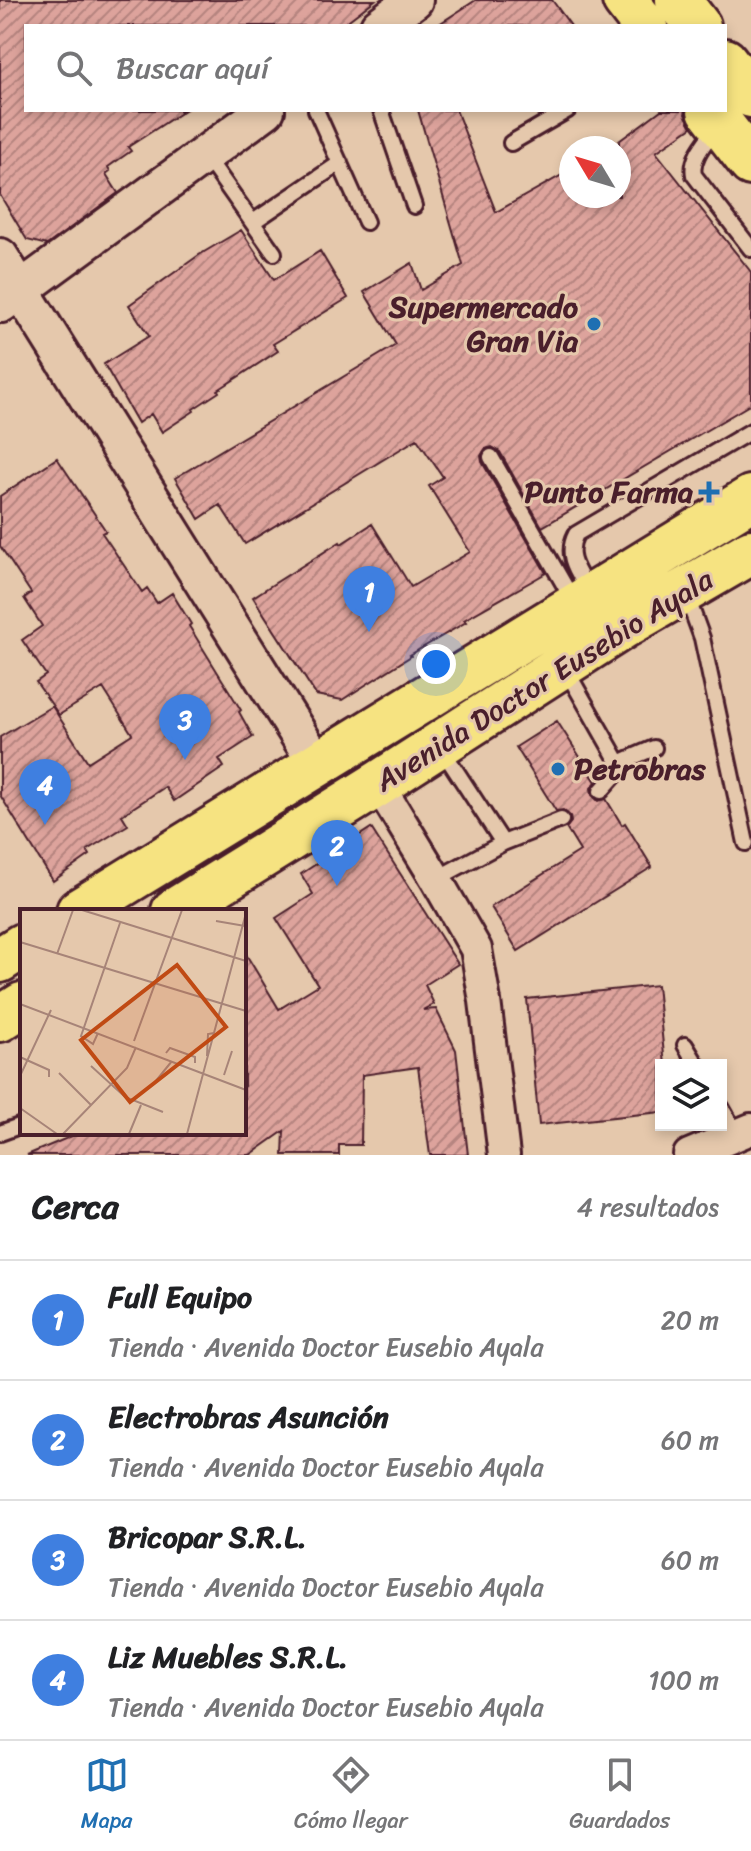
<!DOCTYPE html>
<html lang="es">
<head>
<meta charset="utf-8">
<style>
	body { margin:0; font-family:Sriracha,sans-serif; background:#f6f6f6; color:#202124 }
	.controls { position:absolute; right:24px; bottom:24px; display:grid; overflow:hidden; border-radius:0px; box-shadow:0 4px 12px #0003 }
	.controls button { width:72px; height:72px; display:grid; place-items:center; padding:0; border:0; border-bottom:2px solid #e0e0e0; background:#fff; color:#202124; font:40px sans-serif }
	.compass { position:absolute; left:559px; top:136px; width:72px; height:72px; border-radius:50%; background:#fff; box-shadow:0 4px 12px #0003; rotate:308deg }
	.you { position:absolute; left:436px; top:664px; width:28px; height:28px; margin:-20px; border:6px solid #fff; border-radius:50%; background:#1a73e8; box-shadow:0 0 0 12px #1a73e833 }
	.badge { display:grid; place-items:center; width:52px; height:52px; border-radius:50%; background:#1f6fb2; color:#fff; font-size:26px; font-weight:700 }
	.pin { position:absolute; translate:-50% -66px; filter:drop-shadow(0 2px 4px #0008) }
	.pin::after { content:''; position:absolute; top:42px; width:28px; height:24px; background:inherit; clip-path:polygon(0 0,100% 0,50% 100%) }
	.list { margin:0; padding:0; list-style:none }
	h2 { display:flex; justify-content:space-between; align-items:center; height:104px; margin:0; padding:0 32px; font-size:34px }
	h2 small { font-size:26px; font-weight:400; color:#757577 }
	.list li { display:grid; grid-template-columns:52px 1fr auto; gap:24px; align-items:center; box-sizing:border-box; height:120px; padding:0 32px; border-top:2px solid #e0e0e0 }
	.list b { display:block; font-size:30px; white-space:nowrap }
	.list p { margin:0; font-size:26px; white-space:nowrap; color:#757577 }
	.list em { font-size:26px; font-style:normal; color:#757577 }
	.icon { flex:none; width:44px; height:44px; fill:none; stroke:currentColor; stroke-width:2; stroke-linecap:round; stroke-linejoin:round }
	.map { position:relative; flex:none; width:751px; height:1155px; overflow:hidden }
	.search { position:absolute; background:#fff; box-shadow:0 4px 12px #0003; left:24px; right:24px; top:24px; height:88px; display:flex; align-items:center; gap:20px; box-sizing:border-box; padding:0 28px; border-radius:0px; color:#757577; font-size:30px }
	.sheet { height:584px; background:#fff }
	nav { display:flex; justify-content:space-around; align-items:center; box-sizing:border-box; height:112px; border-top:2px solid #e0e0e0; background:#fff; font-size:22px; color:#757577 }
	nav a { display:grid; justify-items:center; gap:4px }
	nav .on { color:#1f6fb2 }
	.map>svg:first-child { display:block }
	.building { fill:url(#building-hatch); stroke:#4a1f2b; stroke-width:2 }
	.lines { fill:none; stroke-linecap:round; stroke-linejoin:round }
	.service-casing { stroke:#4a1f2b; stroke-width:20 }
	.minor-casing { stroke:#4a1f2b; stroke-width:36 }
	.tertiary-casing { stroke:#4a1f2b; stroke-width:42 }
	.primary-casing { stroke:#4a1f2b; stroke-width:50 }
	.trunk-casing { stroke:#4a1f2b; stroke-width:50 }
	.service { stroke:#e5c8ac; stroke-width:14 }
	.minor { stroke:#e5c8ac; stroke-width:30 }
	.tertiary { stroke:#e5c8ac; stroke-width:36 }
	.primary { stroke:#f6e381; stroke-width:44 }
	.trunk { stroke:#f6e381; stroke-width:44 }
	.poi-dot { fill:#1f6fb2; stroke:#e5c8ac; stroke-width:3 }
	.labels { text-anchor:middle; dominant-baseline:central; stroke-width:6; stroke-linejoin:round; paint-order:stroke }
	.poi-label { font-size:30px; font-weight:bold; fill:#4a1f2b; stroke:#e5c8ac; text-anchor:end }
	.street-label { font-size:30px; fill:#4a1f2b; stroke:#e5c8ac }
	.inset-road { fill:none; stroke:#a78478; stroke-width:2 }
	.view { fill:#c04a14; fill-opacity:0.15; stroke:#c04a14; stroke-width:4 }
	.inset-edge { fill:none; stroke:#4a1f2b; stroke-width:4 }
</style>
</head>
<body>
<div class="map">
<svg width="751" height="1155" viewBox="0 0 751 1155">
	<defs>
		<pattern id="building-hatch" width="6" height="6" patternUnits="userSpaceOnUse" patternTransform="scale(2)"><rect width="6" height="6" fill="#dda39c"/><path d="M-1 1l2-2M0 6l6-6M5 7l2-2" fill="none" stroke="#b5847f"/></pattern>
	</defs>
	<rect width="100%" height="100%" fill="#e5c8ac"/>
	<filter id="ink" filterUnits="userSpaceOnUse"><feTurbulence type="fractalNoise" baseFrequency=".0125" numOctaves="2"/><feDisplacementMap in="SourceGraphic" scale="16" xChannelSelector="R" yChannelSelector="G"/><feConvolveMatrix kernelMatrix="1 2 1 2 8 2 1 2 1" color-interpolation-filters="sRGB"/></filter>
	<g filter="url(#ink)">
		<!-- building -->
		<path class="building" d="M0,0H375L341,26H26V110H185L128,147L131,151L108,167L110,171L106,174L118,193L47,245L27,240L0,195Z
			M476,0H552L571,26H436Z
			M418,110H456L496,212L571,170V196H619V141L661,110H686L685,114L692,127L656,152L751,272V404L542,527L500,452L492,447L485,449L481,456L482,462L546,573L464,620L466,622L410,655L411,656L342,700L316,695L253,597L340,542L341,544L372,524L411,587L470,552L429,486L443,477L417,439L245,544L220,505L199,519L175,478L396,345L364,292L412,263L421,290L463,265Z
			M241,230L274,280L320,251L348,298L273,344L278,351L218,390L219,392L193,409L194,411L162,432L151,414L138,423L104,364L149,336L129,305L199,255Z
			M57,458L106,531L102,533L142,592L147,588L157,603L172,593L191,624L189,626L241,710L239,712L253,737L219,759L224,767L174,801L165,787L122,815L128,825L87,850L90,855L53,881L0,795V737L52,706L88,762L132,734L103,688L59,715L36,682L46,675L22,640L42,626L24,598L31,593L0,546V496Z
			M557,721L596,782L591,788L592,795L598,801L606,799L622,825L625,823L652,867L518,951L491,907L580,851L566,828L571,822L570,816L563,810L556,811L516,747Z
			M371,828L458,964L425,985L434,1004L423,1010L436,1009L456,1050L468,1155H430L418,1067L362,1075L361,1145H339V1155H283L284,1131L250,1155H27L79,1133H244V951L279,1009L318,985L276,918L313,894L301,874Z
			M657,985L665,1065H661V1112L539,1125L527,999Z"/>
		<g class="lines">
			<defs>
				<path id="service" d="M316,110L366,222
					M381,110L414,206
					M717,126C708,140 690,157 694,175L751,249
					M511,143L568,110
					M205,155L274,253
					M253,222L340,163
					M491,457L574,602
					M590,593C579,573 564,557 576,534L751,431
					M686,594L702,638L746,843
					M565,668L619,763L618,772L601,791
					M441,748L503,843L561,820
					M619,763L654,748
					M436,879L503,843
					M685,1045L697,1065
					M721,1107L737,1135
					M0,1133L22,1125"/>
				<path id="minor" d="M378,784L436,879L476,949L485,1001L504,1155
					M689,1155L751,1129"/>
				<path id="tertiary" d="M379,26L414,0
					M0,257L317,764
					M1,304L266,110"/>
				<path id="primary" d="M625,0L645,26
					M678,0L698,26
					M725,61L751,95
					M710,110L751,163"/>
				<path id="trunk" d="M79,911L751,498
					M174,911L378,784L622,627L751,552
					M0,960L22,946
					M0,1019L22,1005"/>
			</defs>
			<!-- service casing -->
			<use href="#service" class="service-casing"/>
			<!-- minor casing -->
			<use href="#minor" class="minor-casing"/>
			<!-- tertiary casing -->
			<use href="#tertiary" class="tertiary-casing"/>
			<!-- primary casing -->
			<use href="#primary" class="primary-casing"/>
			<!-- trunk casing -->
			<use href="#trunk" class="trunk-casing"/>
			<!-- service -->
			<use href="#service" class="service"/>
			<!-- minor -->
			<use href="#minor" class="minor"/>
			<!-- tertiary -->
			<use href="#tertiary" class="tertiary"/>
			<!-- primary -->
			<use href="#primary" class="primary"/>
			<!-- trunk -->
			<use href="#trunk" class="trunk"/>
		</g>
	</g>
	<!-- markers -->
	<g class="poi-dot">
		<circle cx="594" cy="324" r="8"/>
		<path d="M705 480h8v8h8v8h-8v8h-8v-8h-8v-8h8z"/>
		<circle cx="558" cy="769" r="8"/>
	</g>
	<g class="labels">
		<!-- poi labels -->
		<g class="poi-label">
			<text x="578" y="307">Supermercado<tspan x="578" dy="34">Gran Via</tspan></text>
			<text x="693" y="492">Punto Farma</text>
			<text x="574" y="769" text-anchor="start">Petrobras</text>
		</g>
		<!-- street labels -->
		<g class="street-label">
			<text transform="translate(544 680) rotate(-32)">Avenida Doctor Eusebio Ayala</text>
		</g>
	</g>
	<!-- overview -->
	<g transform="translate(20 909)">
		<rect width="226" height="226" fill="#e5c8ac"/>
		<path class="inset-road" d="M62,1L226,52M196,12L225,17M0,33L226,102M37,45L53,1M0,95L226,181M78,124L73,135L61,127L100,14M114,132L162,1M146,144L150,139L175,148V154M187,147L188,125L194,124M0,148L29,161V168M71,157L105,188L143,203M39,164L71,196M204,166L212,142M0,167L31,101M135,173L152,152M0,199L37,225M43,225L107,159L116,138M109,225L121,196M167,225L226,4"/>
		<path class="view" d="M157,56L206,118L110,193L61,131Z"/>
		<rect width="226" height="226" class="inset-edge"/>
	</g>
</svg>
<div class="controls">
<button><svg class="icon" aria-label="layers" viewBox="0 0 24 24"><path d="M12 4l9 5-9 5-9-5zM3 14l9 5 9-5"/></svg></button>
</div>
<svg class="compass" viewBox="-18 -18 36 36"><path d="M0-13l5 13h-10z" fill="#e53935"/><path d="M0 13l5-13h-10z" fill="#757577"/></svg>
<div class="you"></div>
<div class="pin badge" style="left:369px;top:632px;background:#3f7fe0">1</div>
<div class="pin badge" style="left:337px;top:886px;background:#3f7fe0">2</div>
<div class="pin badge" style="left:185px;top:760px;background:#3f7fe0">3</div>
<div class="pin badge" style="left:45px;top:825px;background:#3f7fe0">4</div>
<div class="search"><svg class="icon" aria-label="search" viewBox="0 0 24 24"><circle cx="10" cy="10" r="6"/><path d="M15 15l6 6"/></svg>Buscar aquí</div>
</div>
<section class="sheet">
<h2>Cerca<small>4 resultados</small></h2>
<ul class="list">
<li><span class="badge" style="background:#3f7fe0">1</span><div><b>Full Equipo</b><p>Tienda · Avenida Doctor Eusebio Ayala</p></div><em>20 m</em></li>
<li><span class="badge" style="background:#3f7fe0">2</span><div><b>Electrobras Asunción</b><p>Tienda · Avenida Doctor Eusebio Ayala</p></div><em>60 m</em></li>
<li><span class="badge" style="background:#3f7fe0">3</span><div><b>Bricopar S.R.L.</b><p>Tienda · Avenida Doctor Eusebio Ayala</p></div><em>60 m</em></li>
<li><span class="badge" style="background:#3f7fe0">4</span><div><b>Liz Muebles S.R.L.</b><p>Tienda · Avenida Doctor Eusebio Ayala</p></div><em>100 m</em></li>
</ul>
</section>
<nav>
<a class="on"><svg class="icon" aria-label="map" viewBox="0 0 24 24"><path d="M3 6l6-2 6 2 6-2v14l-6 2-6-2-6 2zM9 4v14M15 6v14"/></svg>Mapa</a>
<a><svg class="icon" aria-label="directions" viewBox="0 0 24 24"><path d="M12 3l9 9-9 9-9-9zM9 14v-3h6M13 9l2 2-2 2"/></svg>Cómo llegar</a>
<a><svg class="icon" aria-label="saved" viewBox="0 0 24 24"><path d="M7 4h10v16l-5-4-5 4z"/></svg>Guardados</a>
</nav>
</body>
</html>
